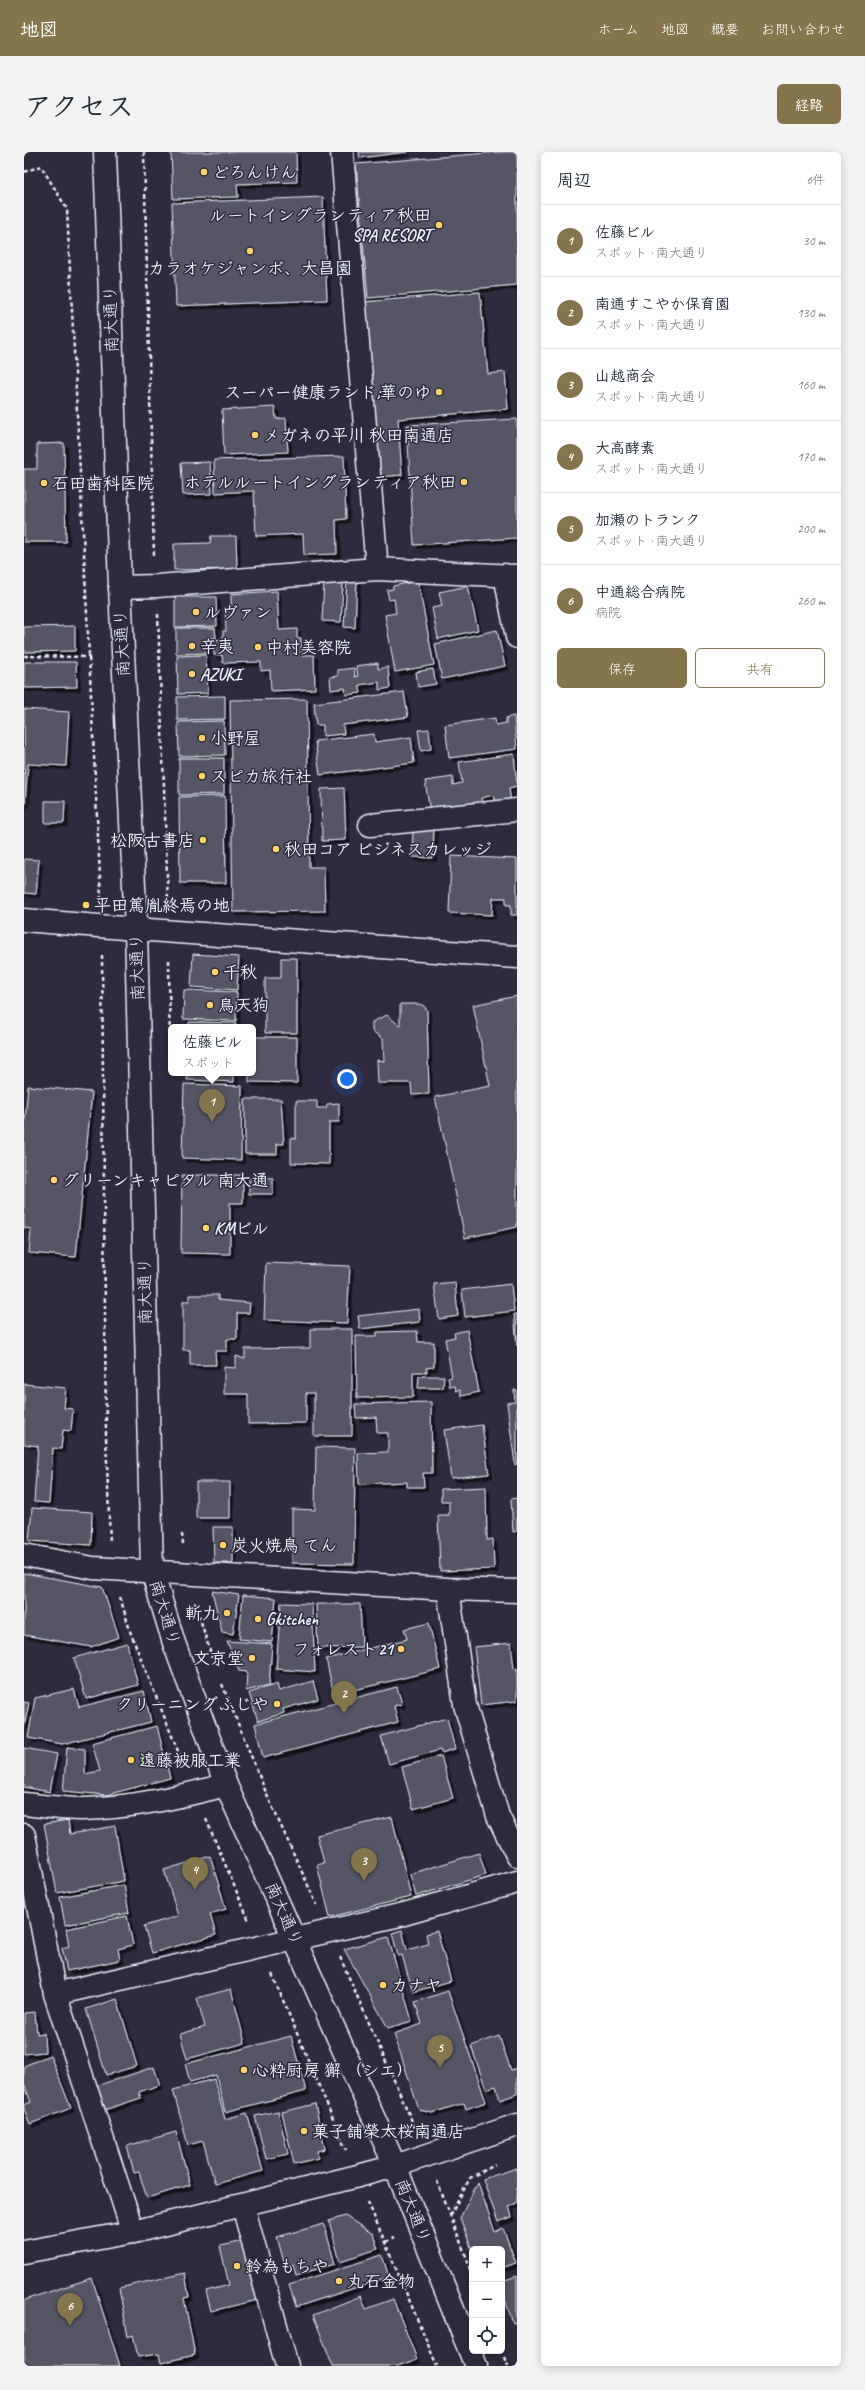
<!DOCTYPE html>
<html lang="ja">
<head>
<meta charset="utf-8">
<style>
	body { margin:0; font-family:Caveat,"Klee One",sans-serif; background:#f2f2f3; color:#1f2937 }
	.controls { position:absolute; right:12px; bottom:12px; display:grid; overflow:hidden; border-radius:6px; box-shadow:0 2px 10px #0003 }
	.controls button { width:36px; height:36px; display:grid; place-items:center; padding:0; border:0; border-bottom:1px solid #e0e1e3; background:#fff; color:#1f2937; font:20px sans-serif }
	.you { position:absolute; left:323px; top:927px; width:14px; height:14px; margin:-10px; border:3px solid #fff; border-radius:50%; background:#1a73e8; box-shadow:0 0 0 6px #1a73e833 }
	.badge { display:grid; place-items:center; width:26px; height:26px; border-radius:50%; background:#84754c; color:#fff; font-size:13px; font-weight:700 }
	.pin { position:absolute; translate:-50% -33px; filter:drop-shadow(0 1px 2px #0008) }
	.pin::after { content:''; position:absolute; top:21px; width:14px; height:12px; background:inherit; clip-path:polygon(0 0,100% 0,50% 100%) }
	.popup { position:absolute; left:144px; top:872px; width:88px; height:52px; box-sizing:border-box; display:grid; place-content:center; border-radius:6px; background:#fff; filter:drop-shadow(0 1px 3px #0005); font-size:13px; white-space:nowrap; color:#747a83 }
	.popup b { font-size:15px; color:#1f2937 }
	.popup::after { content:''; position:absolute; left:50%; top:100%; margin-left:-8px; border:8px solid transparent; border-top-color:#fff }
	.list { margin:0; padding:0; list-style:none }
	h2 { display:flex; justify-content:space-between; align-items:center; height:52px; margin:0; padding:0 16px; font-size:17px }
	h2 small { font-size:13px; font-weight:400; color:#747a83 }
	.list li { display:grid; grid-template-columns:26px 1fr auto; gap:12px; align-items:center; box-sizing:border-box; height:72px; padding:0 16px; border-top:1px solid #e0e1e3 }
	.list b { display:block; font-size:15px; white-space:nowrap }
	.list p { margin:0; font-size:13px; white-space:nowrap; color:#747a83 }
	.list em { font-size:13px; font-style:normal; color:#747a83 }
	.actions { display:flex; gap:8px; padding:12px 16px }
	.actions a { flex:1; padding:9px 0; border:1px solid #84754c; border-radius:6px; text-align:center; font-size:14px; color:#84754c }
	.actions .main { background:#84754c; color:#fff }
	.icon { flex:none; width:22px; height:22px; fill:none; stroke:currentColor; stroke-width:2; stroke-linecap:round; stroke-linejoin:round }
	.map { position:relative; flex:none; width:493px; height:2214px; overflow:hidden; border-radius:6px }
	header { display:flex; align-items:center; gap:24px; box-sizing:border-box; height:56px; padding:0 20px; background:#84754c; color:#fff }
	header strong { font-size:19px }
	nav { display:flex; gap:22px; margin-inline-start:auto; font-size:14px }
	.intro { display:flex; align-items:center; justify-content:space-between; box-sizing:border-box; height:96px; padding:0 24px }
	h1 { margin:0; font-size:28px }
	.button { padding:10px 18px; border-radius:6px; background:#84754c; color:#fff; font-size:14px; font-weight:700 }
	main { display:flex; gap:24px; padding:0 24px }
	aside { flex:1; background:#fff; border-radius:6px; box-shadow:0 2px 10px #0003 }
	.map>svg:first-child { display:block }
	.building { fill:#575565; stroke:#e8f1f8; filter:url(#shadow) }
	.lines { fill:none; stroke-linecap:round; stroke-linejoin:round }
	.street-casing { stroke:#e8f1f8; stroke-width:25 }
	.secondary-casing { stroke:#e8f1f8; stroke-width:25 }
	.path { stroke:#e8f1f8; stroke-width:2.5; stroke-dasharray:4 3; stroke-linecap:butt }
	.street { stroke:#2f2a3d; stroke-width:22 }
	.secondary { stroke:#2f2a3d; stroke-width:22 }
	.poi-dot { fill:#ffd166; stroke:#2f2a3d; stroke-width:1.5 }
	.labels { text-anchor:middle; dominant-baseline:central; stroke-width:3; stroke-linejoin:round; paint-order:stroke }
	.poi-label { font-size:17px; font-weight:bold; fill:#e8f1f8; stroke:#2f2a3d; text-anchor:start }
	.street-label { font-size:17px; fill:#e8f1f8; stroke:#2f2a3d }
</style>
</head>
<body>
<header>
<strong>地図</strong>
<nav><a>ホーム</a><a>地図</a><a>概要</a><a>お問い合わせ</a></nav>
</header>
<div class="intro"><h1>アクセス</h1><a class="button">経路</a></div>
<main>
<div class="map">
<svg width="493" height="2214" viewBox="0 0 493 2214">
	<defs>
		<filter id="shadow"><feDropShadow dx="3.5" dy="3.5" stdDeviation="0" flood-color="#0009"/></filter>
	</defs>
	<rect width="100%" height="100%" fill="#2f2a3d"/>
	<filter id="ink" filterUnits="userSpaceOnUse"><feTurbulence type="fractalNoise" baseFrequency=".025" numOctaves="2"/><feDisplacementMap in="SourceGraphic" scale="8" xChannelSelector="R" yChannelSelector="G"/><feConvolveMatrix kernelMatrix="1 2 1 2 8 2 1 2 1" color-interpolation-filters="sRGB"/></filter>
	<g filter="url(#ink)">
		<!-- building -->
		<path class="building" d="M147,0H272L273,30L213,32L214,45L149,47Z
			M335,0H383L336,6Z
			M476,0H493V133L344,146L332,12Z
			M299,45L303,148L152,154L148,51Z
			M456,140L464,222L481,220L484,257L374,267L378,323L356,325L340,150Z
			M251,255L252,267L262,266L264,300L200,303L198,258Z
			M493,267V386L390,393L383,273Z
			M40,291L42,390H0V317H13V292Z
			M320,304L322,367L312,368L313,402L280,403L279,382L232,384L230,339L191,341L190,308Z
			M186,310L188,342L159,343L157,311Z
			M187,384H212L213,417L150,418V392L186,391Z
			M323,427L333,428L331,476L320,475Z
			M394,429L410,513L371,520L361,463L372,461L370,447L365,448L363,438L369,437V434Z
			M300,430L319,431L317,470L298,469Z
			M444,434L454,478L414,487L408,456L418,454L415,440Z
			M253,439L255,478L273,477V486H277L278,503H290L291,537L247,539L246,518L237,519V510L199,511L198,503H190L189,488L199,487V479H202L201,456H207V442Z
			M151,445H192L193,474L151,475Z
			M51,474V499L0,500V475Z
			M152,476H191L192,486H184V501L152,502Z
			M473,478L481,514L418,527L411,492Z
			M182,503L184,541L154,542L153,504Z
			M0,510H52L53,535L0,536Z
			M354,511V517L364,515L366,536L355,538V530L335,533L337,541L322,543L321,536L307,538L306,525L314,524V518L330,516L331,525L334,524L332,514Z
			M409,517L412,532L394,535L392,520Z
			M380,540L384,565L319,573L320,582L299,584V573H292L290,551Z
			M201,544V567L153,568V545Z
			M283,547L285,715H300L301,759L209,760L206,548Z
			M0,557L45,560L42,614L4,612L1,653Z
			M490,564L493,597L425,606L421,573L471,566L472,573L482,571V566Z
			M200,569L201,603L155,604L154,570Z
			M405,577L407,597L397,599L394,578Z
			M350,582L351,590L387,585L390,611L296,623L291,589Z
			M490,602L493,634L485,636L487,650L472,652L470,643L457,646L458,652L406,660L401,629L429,625V633L438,631L435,610Z
			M155,606H200V642L155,643Z
			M320,636L322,688L298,689L297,637Z
			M201,644L202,731H156L155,645Z
			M21,649H41L40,671H21Z
			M389,676H410L409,706L388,705Z
			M427,704L493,707V763H487V753H482V746H469L468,763L425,761Z
			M0,707L15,708L12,742L0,741Z
			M169,802L215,805L213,838L167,835Z
			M257,806H273V881H241V826H257Z
			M160,838L213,840L212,869L159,867Z
			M493,844V1075L441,1086L411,945L466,934L449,853Z
			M376,852H395L400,854L403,858L405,942L388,943L387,931H354L353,908L360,909L359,887L348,879V870L363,863L376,874Z
			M165,870L212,871V875H165Z
			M229,885H273V931L225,930V921H229Z
			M164,921H210V930L163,928Z
			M160,932L218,934L217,1008L158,1006Z
			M4,934L68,940L52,1105L5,1101L7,1077L0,1076V980Z
			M221,947H257L260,992H253V1002H221Z
			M272,949H293V956H302L303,952L315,951V970H305V1012L267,1011V986L272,987Z
			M158,1023H219V1051H206V1102L157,1101Z
			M225,1025L249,1026V1042H225Z
			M242,1111L326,1114L323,1171L240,1168Z
			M431,1130L434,1164L415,1167L410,1132Z
			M487,1132L490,1159L441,1165L438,1138Z
			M165,1143H194V1148L226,1151L225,1161H213V1187H203V1199H191L192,1213H166V1198H159V1149H165Z
			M395,1157L396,1170L336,1177L334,1164Z
			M490,1162H493V1194Z
			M286,1177H328V1284H290V1241H282V1271L224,1272V1242H200V1215L212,1216V1204L221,1207V1197L286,1196Z
			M443,1178L455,1240L437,1244L436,1238L432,1239L431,1234L426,1235L424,1226L428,1225L421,1187L431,1185L430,1181Z
			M393,1179L394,1190H410V1215L402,1216L403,1220H389V1245L333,1246L332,1184H353V1180Z
			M395,1224H420L419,1236H394Z
			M0,1232L42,1236L40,1256L49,1257L47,1279L39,1278L37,1297L29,1296L25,1351L10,1350L14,1294L0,1292Z
			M490,1238H493V1312L491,1313L483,1251L491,1250Z
			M407,1250L408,1321H399L400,1335H383V1330L335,1332L334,1301L364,1300V1281H353L352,1265L332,1266L331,1252Z
			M458,1273L465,1322L427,1326L420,1278Z
			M292,1295L331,1296L330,1412L268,1411V1357L291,1358Z
			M172,1330H206V1366H172Z
			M462,1335L463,1388L469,1387L470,1417L416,1419L414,1363H425V1349H417V1337Z
			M493,1346V1379L489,1380L487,1347Z
			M8,1356L68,1360L67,1393L5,1389Z
			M189,1375H209V1411H190Z
			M0,1421L78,1435L95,1485L67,1495L0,1483Z
			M188,1439L215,1443L209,1482L198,1480Z
			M219,1443L252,1446L248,1490L215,1487Z
			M257,1451L288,1452L291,1520L252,1517Z
			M292,1452H336L338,1495L294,1496Z
			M405,1471L416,1517L310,1543L302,1507L383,1487L380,1477Z
			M203,1489L248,1492L245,1533L222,1539L223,1520L215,1519Z
			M103,1491L114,1533L62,1547L50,1506Z
			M487,1491L490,1517L493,1516V1549L457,1553L450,1495Z
			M289,1529L294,1547L259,1557L260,1561L234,1569L225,1541L253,1532L255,1539Z
			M373,1535L378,1552L370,1554L374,1570L239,1606L231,1572Z
			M50,1537L55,1555L120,1539L127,1570L38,1592L4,1586L11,1546Z
			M0,1550L5,1551L0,1576Z
			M423,1566L431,1597L417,1601L416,1598L365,1612L357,1584Z
			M133,1574L146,1626L82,1643L39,1639L43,1595L61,1597V1622L76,1619L68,1591Z
			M0,1596L33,1602L26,1640L0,1635Z
			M417,1604L429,1646L389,1657L378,1615Z
			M368,1665L387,1745L306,1765L293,1713L300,1711L293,1683Z
			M44,1668L46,1682L91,1674L100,1729L33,1741L20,1672Z
			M455,1701L462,1723L392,1744L386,1722Z
			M186,1704L202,1757L186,1762L192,1783L128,1801L120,1774L154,1764L140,1718Z
			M100,1733L105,1761L41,1773L36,1745Z
			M103,1764L109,1793L94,1797L96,1808L43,1819L38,1796L45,1794L42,1777Z
			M378,1778L383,1798L404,1792L402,1782L413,1779L427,1829L389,1840L378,1803L374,1804L368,1781Z
			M364,1785L388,1869L364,1876L320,1797Z
			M207,1837L221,1891L163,1907L156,1882L181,1875L173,1846Z
			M424,1839L462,1950L442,1957L440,1951L408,1961L395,1958L370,1882L398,1872L391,1850Z
			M93,1847L113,1914L82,1923L62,1857Z
			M11,1860L13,1882L20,1881L21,1900L0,1902V1861Z
			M267,1884L282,1939L201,1960L192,1923L166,1930L161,1912Z
			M475,1884L487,1918L493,1916V1942L476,1948L472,1934L462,1937L447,1894Z
			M26,1903L47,1956L6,1972L0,1957V1953L7,1950L0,1932V1914Z
			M130,1915L136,1933L115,1940L117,1946L80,1958L72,1934Z
			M190,1927L201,1967L223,1961L239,2019L191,2032L179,1989L164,1993L149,1938Z
			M291,1952L301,1997L293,1999L294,2006L270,2012L258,1960Z
			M254,1959L264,2002L242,2007L231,1964Z
			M152,1980L166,2033L123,2046L115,2020L110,2021L103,1994Z
			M493,2016V2051L485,2054L488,2065L474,2070L459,2027Z
			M454,2030L471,2080L479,2076L492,2111L478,2116V2097L448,2098L436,2066Z
			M321,2064L349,2082L354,2097L316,2109L305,2069Z
			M300,2072L311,2112L272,2123L269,2112L261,2114L253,2085Z
			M219,2089L234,2148L187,2159L182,2139L205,2133L196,2094Z
			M358,2103L365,2125L272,2155L265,2133Z
			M161,2121L165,2145L160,2146L171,2203L137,2211L135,2202L114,2205L109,2183L104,2185L95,2136Z
			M493,2124V2170L489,2171L478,2139V2129Z
			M68,2126L96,2214H0V2148Z
			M337,2144L342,2157L369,2147L393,2207L374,2214H309L289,2163Z"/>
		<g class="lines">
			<defs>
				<path id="street" d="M318,0L353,417
					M481,423L493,485
					M96,435L133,434L353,417L493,424
					M346,673L493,658
					M112,777L493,805
					M0,1403L69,1416L424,1437L493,1439
					M424,1437L441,1553L474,1664L493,1703
					M0,1652C19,1654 39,1657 58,1657C107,1656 154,1645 202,1633
					M0,1683L31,1842L109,2080
					M31,1842L380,1762L493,1730
					M219,2054L263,2214"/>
				<path id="secondary" d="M81,0L96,435L112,777L128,1419L150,1491L202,1633L371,2014L452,2214
					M0,768L112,777
					M0,2100L109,2080L334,2024L371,2014L493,1973"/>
			</defs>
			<!-- street casing -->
			<use href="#street" class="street-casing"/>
			<!-- secondary casing -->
			<use href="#secondary" class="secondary-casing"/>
			<!-- path -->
			<path class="path" d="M120,0L130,405
				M0,20L17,14L43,57L77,746
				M134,462L144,751
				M0,504L66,505
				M78,803L82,1285L86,1390
				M145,808L146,915
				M158,1382L159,1392
				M96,1445L107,1482L160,1614
				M171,1450L188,1506
				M198,1532L243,1643L293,1753
				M182,1667L225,1769
				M316,1805L391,1976
				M248,1822L322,1998
				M413,2029L448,2120
				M344,2050L413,2214
				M426,2064L446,2026L471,2013
				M361,2090L370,2086
				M481,2205L484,2214"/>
			<!-- street -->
			<use href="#street" class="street"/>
			<!-- secondary -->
			<use href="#secondary" class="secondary"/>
		</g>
	</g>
	<!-- markers -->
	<g class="poi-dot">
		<circle cx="180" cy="20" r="4"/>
		<circle cx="415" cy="73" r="4"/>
		<circle cx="226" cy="99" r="4"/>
		<circle cx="415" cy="240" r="4"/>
		<circle cx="231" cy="283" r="4"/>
		<circle cx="440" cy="330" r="4"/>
		<circle cx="20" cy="331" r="4"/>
		<circle cx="172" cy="460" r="4"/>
		<circle cx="168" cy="494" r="4"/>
		<circle cx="234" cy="495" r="4"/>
		<circle cx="168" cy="522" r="4"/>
		<circle cx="178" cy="586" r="4"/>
		<circle cx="178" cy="624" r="4"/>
		<circle cx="179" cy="688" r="4"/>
		<circle cx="252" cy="697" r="4"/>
		<circle cx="62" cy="753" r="4"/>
		<circle cx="191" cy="820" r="4"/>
		<circle cx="186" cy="853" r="4"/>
		<circle cx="30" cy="1028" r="4"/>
		<circle cx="182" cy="1076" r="4"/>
		<circle cx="199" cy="1393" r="4"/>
		<circle cx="203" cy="1461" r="4"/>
		<circle cx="234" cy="1467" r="4"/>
		<circle cx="377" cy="1497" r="4"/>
		<circle cx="228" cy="1506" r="4"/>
		<circle cx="253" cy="1552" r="4"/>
		<circle cx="107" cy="1608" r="4"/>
		<circle cx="359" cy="1833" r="4"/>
		<circle cx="220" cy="1918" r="4"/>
		<circle cx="280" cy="1979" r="4"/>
		<circle cx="213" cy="2114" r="4"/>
		<circle cx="315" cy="2129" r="4"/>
	</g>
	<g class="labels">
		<!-- poi labels -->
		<g class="poi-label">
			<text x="188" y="20">どろんけん</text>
			<text x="407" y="63" text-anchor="end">ルートイングランティア秋田<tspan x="407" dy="20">SPA RESORT</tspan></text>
			<text x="226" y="116" text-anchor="middle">カラオケジャンボ、大昌園</text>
			<text x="407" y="240" text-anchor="end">スーパー健康ランド;華のゆ</text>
			<text x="239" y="283">メガネの平川 秋田南通店</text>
			<text x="432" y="330" text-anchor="end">ホテルルートイングランティア秋田</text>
			<text x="28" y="331">石田歯科医院</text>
			<text x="180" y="460">ルヴァン</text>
			<text x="176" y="494">辛夷</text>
			<text x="242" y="495">中村美容院</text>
			<text x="176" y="522">AZUKI</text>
			<text x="186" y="586">小野屋</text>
			<text x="186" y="624">スピカ旅行社</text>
			<text x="171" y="688" text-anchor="end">松阪古書店</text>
			<text x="260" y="697">秋田コア ビジネスカレッジ</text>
			<text x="70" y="753">平田篤胤終焉の地</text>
			<text x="199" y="820">千秋</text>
			<text x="194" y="853">鳥天狗</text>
			<text x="38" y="1028">グリーンキャピタル 南大通</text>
			<text x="190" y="1076">KMビル</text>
			<text x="207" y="1393">炭火焼鳥 てん</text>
			<text x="195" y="1461" text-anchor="end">斬九</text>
			<text x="242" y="1467">Gkitchen</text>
			<text x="369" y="1497" text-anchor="end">フォレスト21</text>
			<text x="220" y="1506" text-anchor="end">文京堂</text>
			<text x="245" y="1552" text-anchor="end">クリーニングふじや</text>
			<text x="115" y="1608">遠藤被服工業</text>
			<text x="367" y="1833">カナヤ</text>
			<text x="228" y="1918">心粋厨房 獬 （シエ）</text>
			<text x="288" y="1979">菓子舗榮太桜南通店</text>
			<text x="221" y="2114">鈴為もちや</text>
			<text x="323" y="2129">丸石金物</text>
		</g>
		<!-- street labels -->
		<g class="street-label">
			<text transform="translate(87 167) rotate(-92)">南大通り</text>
			<text transform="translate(98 491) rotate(-93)">南大通り</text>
			<text transform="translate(113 815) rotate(-92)">南大通り</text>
			<text transform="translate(121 1139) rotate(-91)">南大通り</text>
			<text transform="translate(141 1461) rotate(73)">南大通り</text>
			<text transform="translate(260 1762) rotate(66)">南大通り</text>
			<text transform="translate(389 2059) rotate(68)">南大通り</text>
		</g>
	</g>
</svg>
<div class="controls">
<button>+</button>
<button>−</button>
<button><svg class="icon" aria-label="locate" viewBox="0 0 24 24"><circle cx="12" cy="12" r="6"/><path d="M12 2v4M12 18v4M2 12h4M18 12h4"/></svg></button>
</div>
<div class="you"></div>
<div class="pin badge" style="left:188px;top:970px">1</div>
<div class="popup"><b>佐藤ビル</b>スポット</div>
<div class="pin badge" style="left:320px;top:1562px">2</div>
<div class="pin badge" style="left:340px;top:1729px">3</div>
<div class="pin badge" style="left:171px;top:1738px">4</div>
<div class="pin badge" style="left:416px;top:1916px">5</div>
<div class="pin badge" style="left:46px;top:2174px">6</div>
</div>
<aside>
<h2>周辺<small>6件</small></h2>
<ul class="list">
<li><span class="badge">1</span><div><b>佐藤ビル</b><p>スポット · 南大通り</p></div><em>30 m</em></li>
<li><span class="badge">2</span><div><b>南通すこやか保育園</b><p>スポット · 南大通り</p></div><em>130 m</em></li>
<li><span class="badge">3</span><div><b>山越商会</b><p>スポット · 南大通り</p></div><em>160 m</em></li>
<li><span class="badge">4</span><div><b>大高酵素</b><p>スポット · 南大通り</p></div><em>170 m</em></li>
<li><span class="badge">5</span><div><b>加瀬のトランク</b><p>スポット · 南大通り</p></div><em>200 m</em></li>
<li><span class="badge">6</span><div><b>中通総合病院</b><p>病院</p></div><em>260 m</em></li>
</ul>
<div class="actions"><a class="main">保存</a><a>共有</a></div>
</aside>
</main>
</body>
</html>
